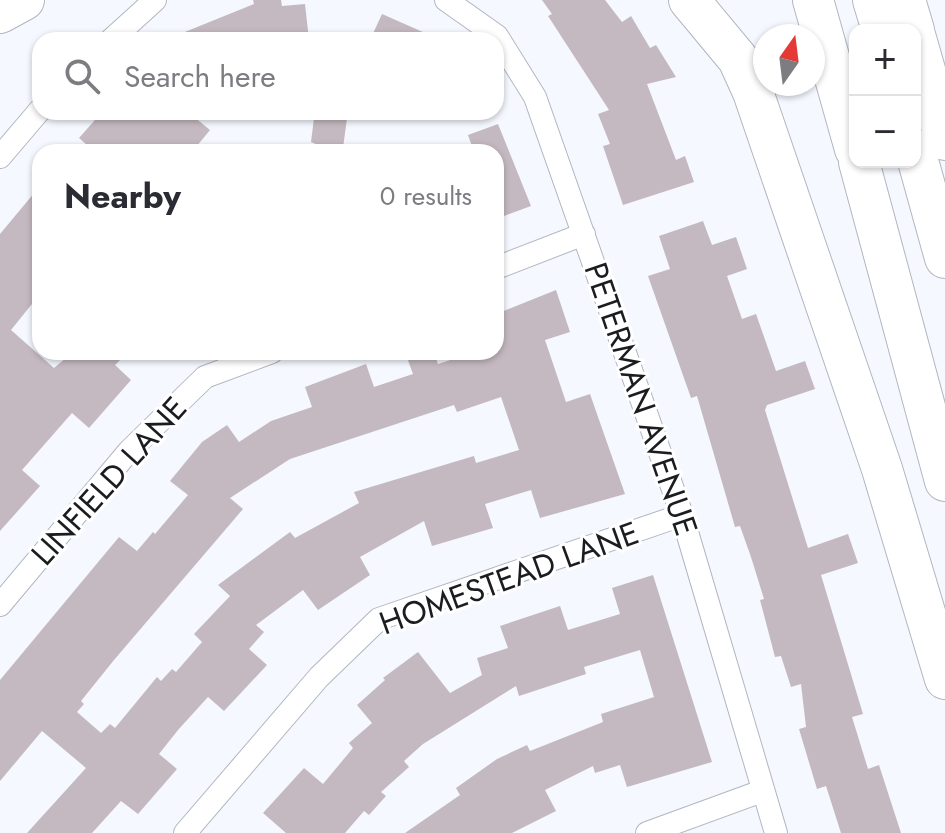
<!DOCTYPE html>
<html lang="en">
<head>
<meta charset="utf-8">
<style>
	body { margin:0; font-family:Jost,sans-serif; background:#f2f2f3; color:#2b2b33 }
	.controls { position:absolute; right:24px; top:24px; display:grid; overflow:hidden; border-radius:16px; box-shadow:0 2px 6px #0004 }
	.controls button { width:72px; height:72px; display:grid; place-items:center; padding:0; border:0; border-bottom:2px solid #e1e1e2; background:#fff; color:#2b2b33; font:40px sans-serif }
	.compass { position:absolute; left:753px; top:24px; width:72px; height:72px; border-radius:50%; background:#fff; box-shadow:0 2px 6px #0004; rotate:14deg }
	.list { margin:0; padding:0; list-style:none }
	h2 { display:flex; justify-content:space-between; align-items:center; height:104px; margin:0; padding:0 32px; font-size:34px }
	h2 small { font-size:26px; font-weight:400; color:#7c7c81 }
	.icon { flex:none; width:44px; height:44px; fill:none; stroke:currentColor; stroke-width:2; stroke-linecap:round; stroke-linejoin:round }
	.map { position:relative; flex:none; width:945px; height:833px; overflow:hidden }
	.search { position:absolute; background:#fff; box-shadow:0 2px 6px #0004; left:32px; top:32px; width:472px; height:88px; display:flex; align-items:center; gap:20px; box-sizing:border-box; padding:0 28px; border-radius:24px; color:#7c7c81; font-size:30px }
	.panel { position:absolute; background:#fff; box-shadow:0 2px 6px #0004; left:32px; top:144px; width:472px; height:216px; border-radius:24px }
	.map>svg:first-child { display:block }
	.building { fill:#c4b9c0; fill-rule:evenodd }
	.lines { fill:none; stroke-linecap:round; stroke-linejoin:round }
	.street-casing { stroke:#b1b6c0; stroke-width:24 }
	.highway-casing { stroke:#b1b6c0; stroke-width:42 }
	.street { stroke:#fff; stroke-width:22 }
	.highway { stroke:#fff; stroke-width:40 }
	.labels { text-anchor:middle; dominant-baseline:central; stroke-width:6; stroke-linejoin:round; paint-order:stroke }
	.street-label { font-size:32px; fill:#1a1c20; stroke:#fff }
</style>
</head>
<body>
<div class="map">
<svg width="945" height="833" viewBox="0 0 945 833">
	<rect width="100%" height="100%" fill="#f5f8ff"/>
	<!-- building -->
	<path class="building" d="M253,0H281L282,6L305,4L309,40H165L254,4Z
		M542,0H605L622,22L631,16L650,48L656,45L676,77L647,84L676,160L685,156L694,182L623,205L603,146L610,144L598,114L609,110L548,16L552,14Z
		M382,14L441,40H370Z
		M102,112H188L210,130L192,152H95L79,138Z
		M314,118H347L343,148H325L311,142Z
		M498,124L531,206L496,219V152H474L468,135Z
		M40,186V294L11,330L54,368L73,352H128L115,365L131,380L89,428L72,413L22,470L40,486L0,531V234Z
		M703,221L712,245L736,237L747,269L727,276L742,319L756,314L776,371L805,361L815,389L767,405L765,410L808,548L848,534L858,563L821,575L863,714L852,717L868,769L879,765L901,833H841L826,786L817,789L799,729L806,727L801,684L791,687L781,656L775,657L760,600L764,599L751,557L740,526L735,527L697,396L691,398L648,276L670,269L659,236Z
		M556,290L570,332L545,340L566,402L590,394L625,494L540,518L531,490L485,504L493,528L432,546L424,521L360,557L370,575L318,610L303,590L256,625L264,632L249,649L267,665L224,711L208,697L178,730L159,754L177,769L138,814L121,801L92,833H27L86,768L42,731L0,781V680L119,537L137,551L153,532L155,534L188,495L170,481L202,442L227,425L239,442L271,421L312,407L305,387L366,364L374,387L413,374L405,352H434L438,364L475,352H496V314ZM501,397L519,450L476,463L474,456L354,492L359,503L295,538L290,532L218,585L230,596L194,634L202,642L176,672L172,669L161,681L157,677L115,728L110,724L101,733L77,712L84,704L81,701L114,660L243,509L230,498L290,459L454,405L457,412Z
		M653,575L712,762L627,787L620,765L595,773L593,766L545,790L556,811L512,833H405L460,795L456,788L497,759L527,745L530,751L603,722L601,714L654,697L640,650L584,667L586,674L519,696L516,686L423,744L404,761L409,767L381,792L386,796L369,815L364,811L345,833H286L263,813L304,768L323,784L353,748L349,743L372,723L357,705L385,680L383,678L418,652L450,693L482,675L477,658L508,648L500,626L560,606L568,630L620,614L612,588Z"/>
	<g class="lines">
		<defs>
			<path id="street" d="M446,0L497,36L535,97L682,515L776,833
				M111,40L155,0
				M0,157L40,110
				M496,268L584,234
				M0,605L129,451L205,377L272,352
				M185,833L319,677L379,619L682,515
				M647,833L762,791"/>
			<path id="highway" d="M689,0L738,59L753,92L882,469L945,679
				M813,0L855,149
				M873,0L882,30
				M905,0L914,30
				M0,13L24,0
				M915,35L945,140
				M915,150L945,258
				M859,162L945,481"/>
		</defs>
		<!-- street casing -->
		<use href="#street" class="street-casing"/>
		<!-- highway casing -->
		<use href="#highway" class="highway-casing"/>
		<!-- street -->
		<use href="#street" class="street"/>
		<!-- highway -->
		<use href="#highway" class="highway"/>
	</g>
	<g class="labels">
		<!-- street labels -->
		<g class="street-label">
			<text transform="translate(641 399) rotate(71)">PETERMAN AVENUE</text>
			<text transform="translate(109 481) rotate(-48)">LINFIELD LANE</text>
			<text transform="translate(509 578) rotate(-20)">HOMESTEAD LANE</text>
		</g>
	</g>
</svg>
<div class="controls">
<button>+</button>
<button>−</button>
</div>
<svg class="compass" viewBox="-18 -18 36 36"><path d="M0-13l5 13h-10z" fill="#e53935"/><path d="M0 13l5-13h-10z" fill="#7c7c81"/></svg>
<div class="search"><svg class="icon" aria-label="search" viewBox="0 0 24 24"><circle cx="10" cy="10" r="6"/><path d="M15 15l6 6"/></svg>Search here</div>
<section class="panel">
<h2>Nearby<small>0 results</small></h2>
<ul class="list">
</ul>
</section>
</div>
</body>
</html>
